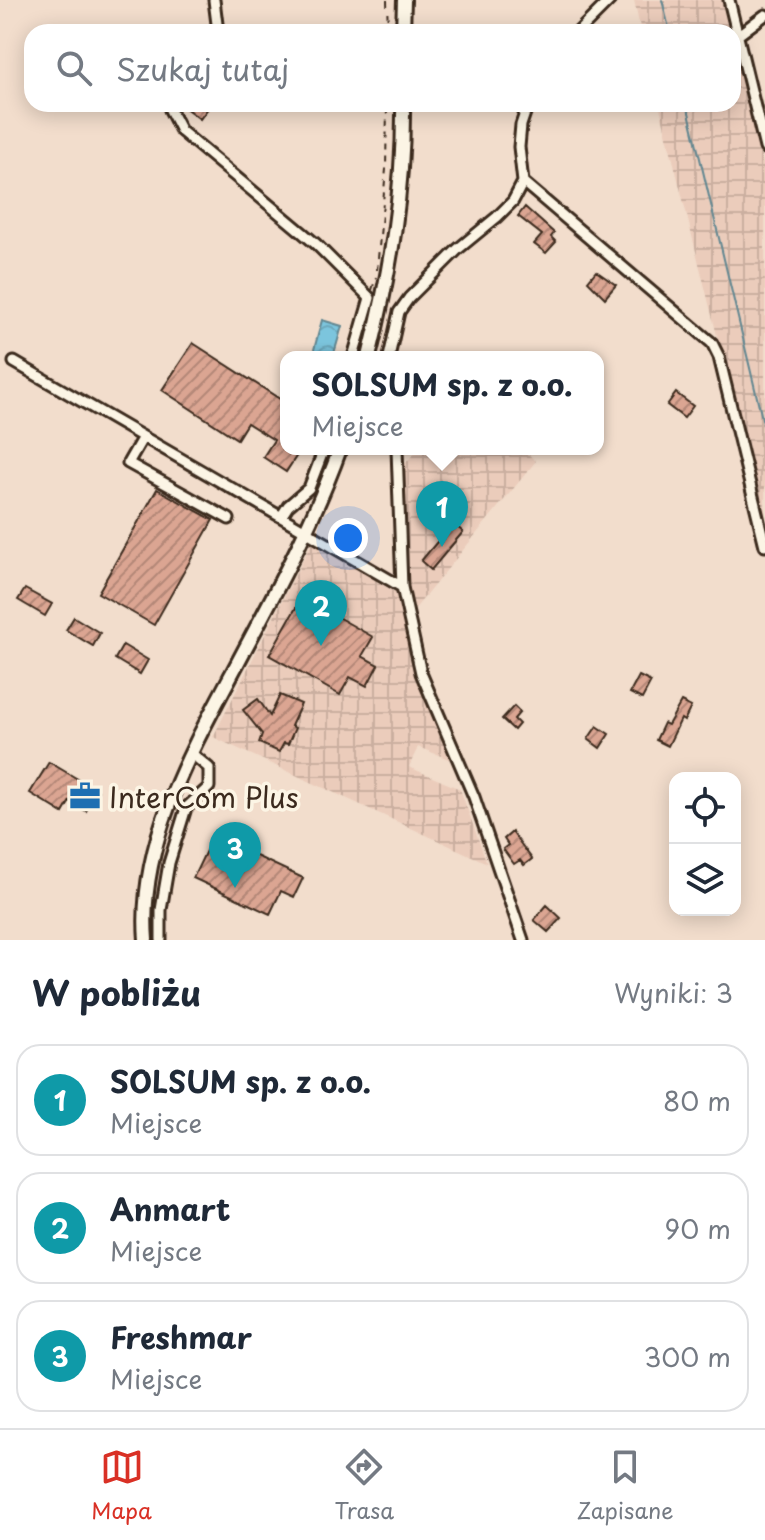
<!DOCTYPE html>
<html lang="pl">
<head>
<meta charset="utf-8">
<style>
	body { margin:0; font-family:"Playpen Sans",sans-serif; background:#f2f2f3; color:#1f2937 }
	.controls { position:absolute; right:24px; bottom:24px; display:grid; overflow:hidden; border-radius:16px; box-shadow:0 4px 20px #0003 }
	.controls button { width:72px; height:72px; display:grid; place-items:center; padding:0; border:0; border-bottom:2px solid #e0e1e3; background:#fff; color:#1f2937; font:40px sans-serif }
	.you { position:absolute; left:348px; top:538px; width:28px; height:28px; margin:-20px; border:6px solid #fff; border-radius:50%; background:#1a73e8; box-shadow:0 0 0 12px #1a73e833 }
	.badge { display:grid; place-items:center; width:52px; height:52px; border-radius:50%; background:#d93025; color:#fff; font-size:26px; font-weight:700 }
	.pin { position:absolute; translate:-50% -66px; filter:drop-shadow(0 2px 4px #0008) }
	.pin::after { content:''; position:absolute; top:42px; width:28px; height:24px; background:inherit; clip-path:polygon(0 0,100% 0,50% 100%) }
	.popup { position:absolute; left:280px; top:351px; width:324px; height:104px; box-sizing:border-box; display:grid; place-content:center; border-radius:16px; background:#fff; filter:drop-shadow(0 2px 6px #0005); font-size:26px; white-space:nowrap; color:#747a83 }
	.popup b { font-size:30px; color:#1f2937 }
	.popup::after { content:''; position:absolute; left:50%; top:100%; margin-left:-16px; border:16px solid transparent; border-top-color:#fff }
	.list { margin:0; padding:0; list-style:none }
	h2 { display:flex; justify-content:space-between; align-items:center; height:104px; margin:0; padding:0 32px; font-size:34px }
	h2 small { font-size:26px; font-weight:400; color:#747a83 }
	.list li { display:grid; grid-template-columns:52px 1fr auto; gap:24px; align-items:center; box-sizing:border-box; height:112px; margin:0 16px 16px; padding:0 16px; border:2px solid #e0e1e3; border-radius:24px }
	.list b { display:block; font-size:30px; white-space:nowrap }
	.list p { margin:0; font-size:26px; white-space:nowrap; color:#747a83 }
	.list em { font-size:26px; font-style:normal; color:#747a83 }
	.icon { flex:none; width:44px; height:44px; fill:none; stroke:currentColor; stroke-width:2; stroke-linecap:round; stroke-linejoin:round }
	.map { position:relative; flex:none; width:765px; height:940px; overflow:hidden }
	.search { position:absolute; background:#fff; box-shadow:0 4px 20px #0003; left:24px; right:24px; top:24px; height:88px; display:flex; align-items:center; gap:20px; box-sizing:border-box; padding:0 28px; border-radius:24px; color:#747a83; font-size:30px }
	.sheet { height:488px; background:#fff }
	nav { display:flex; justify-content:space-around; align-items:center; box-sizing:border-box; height:112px; border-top:2px solid #e0e1e3; background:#fff; font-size:22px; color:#747a83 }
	nav a { display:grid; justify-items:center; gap:4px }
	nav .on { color:#d93025 }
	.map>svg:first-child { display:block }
	.industrial { fill:url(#industrial-grid) }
	.water { fill:url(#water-waves); stroke:#628791; stroke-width:2 }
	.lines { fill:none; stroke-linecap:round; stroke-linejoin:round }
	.stream { stroke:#628791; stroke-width:2 }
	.building { fill:url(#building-hatch); stroke:#3b2a1e; stroke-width:2 }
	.minor-casing { stroke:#3b2a1e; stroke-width:15 }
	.major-casing { stroke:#3b2a1e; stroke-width:18 }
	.path { stroke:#3b2a1e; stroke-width:2; stroke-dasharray:6 6; stroke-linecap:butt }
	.minor { stroke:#fcf5e5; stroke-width:9 }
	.major { stroke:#fcf5e5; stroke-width:12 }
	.labels { text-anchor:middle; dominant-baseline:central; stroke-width:7; stroke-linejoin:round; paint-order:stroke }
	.poi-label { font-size:28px; fill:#3b2a1e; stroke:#fcf5e5; text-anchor:start }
</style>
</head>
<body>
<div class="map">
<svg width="765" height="940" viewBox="0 0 765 940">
	<defs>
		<pattern id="industrial-grid" width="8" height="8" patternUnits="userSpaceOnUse" patternTransform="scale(2)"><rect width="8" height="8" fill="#ebccbb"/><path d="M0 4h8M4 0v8" fill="none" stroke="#caafa0"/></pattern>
		<pattern id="water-waves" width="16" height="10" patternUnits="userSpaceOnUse" patternTransform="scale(2)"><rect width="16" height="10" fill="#7cc5dd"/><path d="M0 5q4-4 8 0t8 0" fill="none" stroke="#6ca9bd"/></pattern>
		<pattern id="building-hatch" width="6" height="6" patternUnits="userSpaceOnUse" patternTransform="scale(2)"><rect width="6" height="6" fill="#dba592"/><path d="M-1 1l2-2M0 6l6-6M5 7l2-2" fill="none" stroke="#b38777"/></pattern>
	</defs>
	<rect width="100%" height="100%" fill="#f2ddcc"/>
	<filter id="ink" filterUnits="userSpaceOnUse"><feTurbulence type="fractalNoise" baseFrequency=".0125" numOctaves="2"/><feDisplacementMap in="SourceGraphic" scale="16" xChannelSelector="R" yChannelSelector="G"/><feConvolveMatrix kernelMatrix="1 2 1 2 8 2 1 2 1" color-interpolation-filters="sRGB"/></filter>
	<g filter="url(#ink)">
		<!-- industrial -->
		<path class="industrial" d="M634,0H723L731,32H641Z
			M733,41L765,172V527L659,104H733Z
			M418,449H522L536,461L409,616L402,467Z
			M312,542L395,592L415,674L451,760L418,747L409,767L460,789L487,863L213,737Z"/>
		<!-- water -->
		<path class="water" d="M322,320L342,326L333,357H312Z"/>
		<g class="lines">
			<!-- stream -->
			<path class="stream" d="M662,0L670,32
				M687,104L765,431"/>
		</g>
		<!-- building -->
		<path class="building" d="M180,104H211L200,119Z
			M525,207L554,233L551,237L556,242L546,253L534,244L542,235L518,216Z
			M596,271L616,285L605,298L588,281Z
			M193,343L286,403V449H301L286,472L263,457L274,440L247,423L237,439L162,390Z
			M676,393L693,406L684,418L667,405Z
			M157,489L213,520L154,625L98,593Z
			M453,523L463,532L431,570L421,561Z
			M25,589L52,604L45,616L18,600Z
			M302,597L373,637L362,656L378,665L367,686L350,677L340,695L269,655Z
			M74,617L100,633L93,646L66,630Z
			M123,645L148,660L140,674L115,659Z
			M639,676L651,682L642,699L630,693Z
			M280,695L301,704L291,726L295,728L288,744L284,743L279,752L259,743L262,734L243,710L258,699L270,716Z
			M681,702L691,707L684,721L681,719L668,746L656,740L664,723L668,725Z
			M514,706L520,712L514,719L519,724L514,730L502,719Z
			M597,726L609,734L600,748L588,739Z
			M49,762L98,791L86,811L70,801L63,813L30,793Z
			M512,832L532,859L524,865L520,860L514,864L503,849L508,845L504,839Z
			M213,836L303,878L294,897L281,891L270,914L193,878Z
			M547,905L561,918L548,932L534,920Z"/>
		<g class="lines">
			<defs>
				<path id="minor" d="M214,0L218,32
					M729,0L765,148
					M578,32L610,0
					M737,36L765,15
					M173,104L170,110L181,131L316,244L370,298L353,357
					M523,182L712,343L719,357L765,546
					M389,357L399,312L409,298L458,249L497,217L513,201L523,182L519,147L521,125L528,104
					M14,362L402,587
					M143,437L128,463L229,519
					M397,449L402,587L421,673L474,797L523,940
					M281,517L288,506L309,488L324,449
					M161,940V910L169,863L186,808L209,787V768L191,753"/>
				<path id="major" d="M403,32L404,0
					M369,357C390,273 404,191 403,104
					M146,940C138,842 193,747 237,664C274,594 313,524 340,449"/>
			</defs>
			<!-- minor casing -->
			<use href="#minor" class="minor-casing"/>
			<!-- major casing -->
			<use href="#major" class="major-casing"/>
			<!-- path -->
			<path class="path" d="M387,0L388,32
				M377,270L386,169L387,104
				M372,290L376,277"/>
			<!-- minor -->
			<use href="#minor" class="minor"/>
			<!-- major -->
			<use href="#major" class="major"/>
		</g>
	</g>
	<!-- icons -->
	<defs>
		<symbol id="office-bare" viewBox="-9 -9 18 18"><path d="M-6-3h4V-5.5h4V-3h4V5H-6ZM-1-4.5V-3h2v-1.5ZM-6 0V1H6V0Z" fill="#1f6fb2" stroke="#fcf5e5" stroke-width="2.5" paint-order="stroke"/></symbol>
	</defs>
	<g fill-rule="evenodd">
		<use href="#office-bare" x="63" y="774" width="44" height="44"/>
	</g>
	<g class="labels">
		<!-- poi labels -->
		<g class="poi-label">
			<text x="109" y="796">InterCom Plus</text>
		</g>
	</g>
</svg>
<div class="controls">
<button><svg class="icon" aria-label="locate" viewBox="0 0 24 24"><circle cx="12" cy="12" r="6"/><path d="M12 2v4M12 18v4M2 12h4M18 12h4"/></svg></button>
<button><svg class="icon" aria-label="layers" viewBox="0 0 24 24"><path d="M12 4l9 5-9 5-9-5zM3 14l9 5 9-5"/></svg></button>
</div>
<div class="you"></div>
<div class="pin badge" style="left:442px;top:547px;background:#0f9aa8">1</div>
<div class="popup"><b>SOLSUM sp. z o.o.</b>Miejsce</div>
<div class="pin badge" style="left:321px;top:646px;background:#0f9aa8">2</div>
<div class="pin badge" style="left:235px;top:888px;background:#0f9aa8">3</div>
<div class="search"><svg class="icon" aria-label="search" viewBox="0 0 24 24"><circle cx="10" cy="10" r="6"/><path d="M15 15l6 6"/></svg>Szukaj tutaj</div>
</div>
<section class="sheet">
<h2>W pobliżu<small>Wyniki: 3</small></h2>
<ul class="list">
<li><span class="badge" style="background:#0f9aa8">1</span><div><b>SOLSUM sp. z o.o.</b><p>Miejsce</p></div><em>80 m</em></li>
<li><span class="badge" style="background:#0f9aa8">2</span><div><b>Anmart</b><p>Miejsce</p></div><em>90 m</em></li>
<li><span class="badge" style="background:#0f9aa8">3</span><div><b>Freshmar</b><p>Miejsce</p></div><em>300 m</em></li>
</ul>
</section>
<nav>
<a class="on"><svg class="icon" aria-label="map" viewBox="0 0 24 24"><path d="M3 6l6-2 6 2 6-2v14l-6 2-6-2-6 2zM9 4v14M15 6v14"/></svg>Mapa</a>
<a><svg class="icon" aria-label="directions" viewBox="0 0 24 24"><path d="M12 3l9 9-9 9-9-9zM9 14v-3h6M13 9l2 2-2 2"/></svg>Trasa</a>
<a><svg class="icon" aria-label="saved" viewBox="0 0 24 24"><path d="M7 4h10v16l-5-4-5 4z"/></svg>Zapisane</a>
</nav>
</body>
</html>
